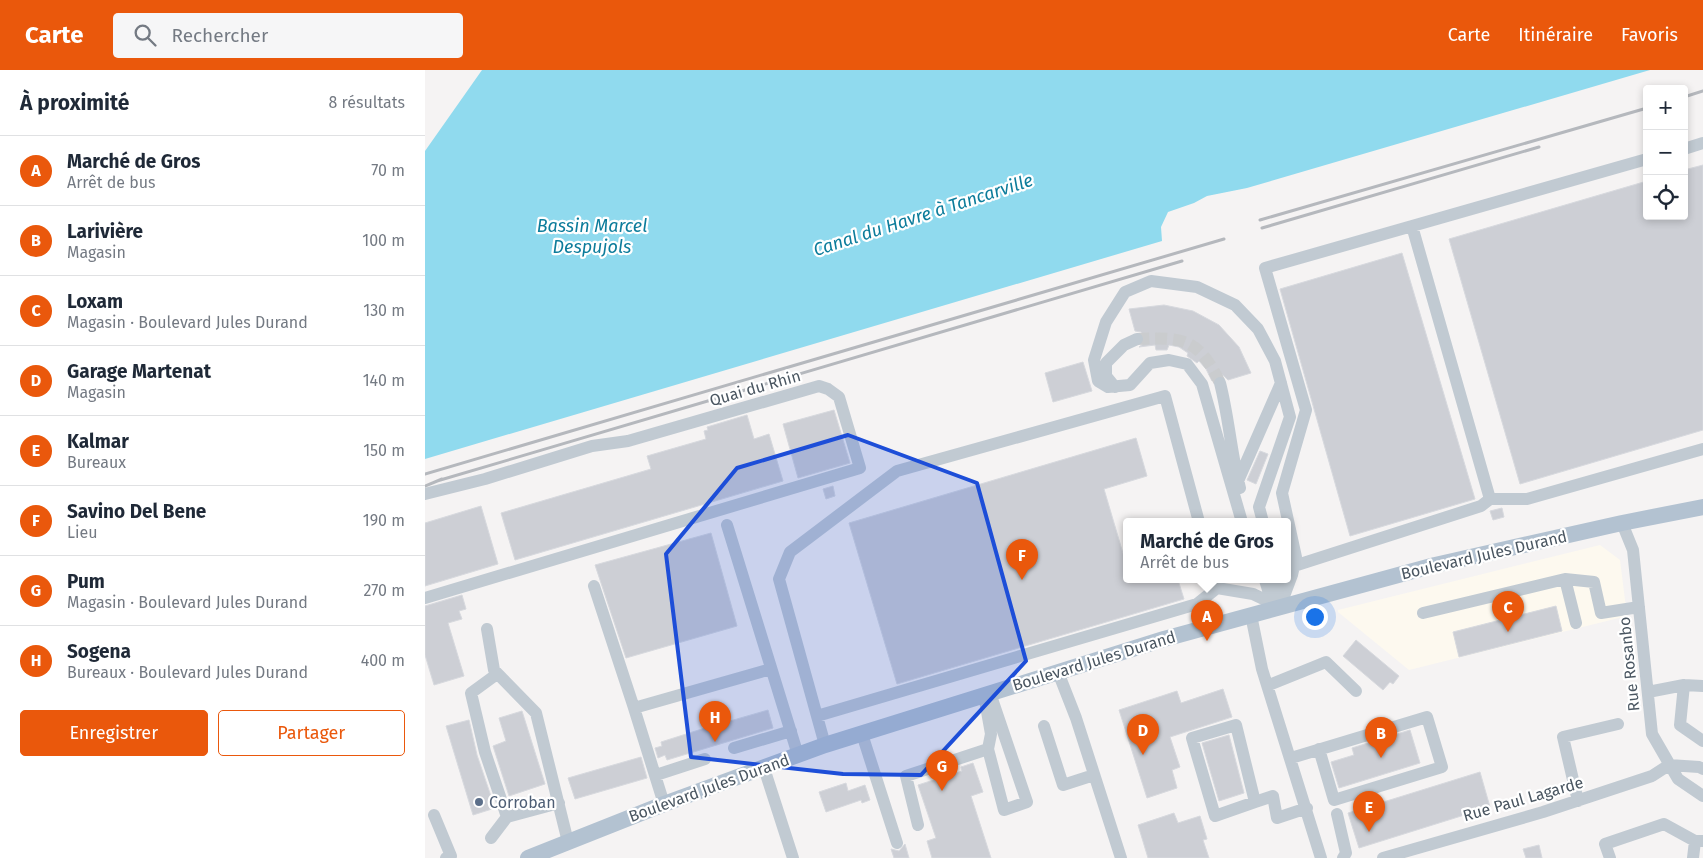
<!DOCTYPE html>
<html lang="fr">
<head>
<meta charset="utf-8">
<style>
	body { margin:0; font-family:"Fira Sans",sans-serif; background:#f6f6f7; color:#1f2937 }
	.controls { position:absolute; right:15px; top:15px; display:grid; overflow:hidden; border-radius:5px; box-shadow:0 2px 8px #0003 }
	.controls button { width:45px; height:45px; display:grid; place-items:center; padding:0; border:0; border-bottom:1px solid #e0e1e3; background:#fff; color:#1f2937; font:25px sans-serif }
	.you { position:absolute; left:889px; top:546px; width:18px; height:18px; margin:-12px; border:4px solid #fff; border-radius:50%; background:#1a73e8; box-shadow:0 0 0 8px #1a73e833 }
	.badge { display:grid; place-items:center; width:32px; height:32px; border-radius:50%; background:#ea580c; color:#fff; font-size:16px; font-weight:700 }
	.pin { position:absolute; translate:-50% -41px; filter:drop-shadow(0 1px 2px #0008) }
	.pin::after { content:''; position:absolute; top:26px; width:18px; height:15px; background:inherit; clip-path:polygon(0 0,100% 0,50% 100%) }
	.popup { position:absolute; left:698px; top:448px; width:168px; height:65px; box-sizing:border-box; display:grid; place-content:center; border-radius:5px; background:#fff; filter:drop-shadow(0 1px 4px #0005); font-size:16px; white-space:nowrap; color:#747a83 }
	.popup b { font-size:19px; color:#1f2937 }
	.popup::after { content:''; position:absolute; left:50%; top:100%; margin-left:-10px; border:10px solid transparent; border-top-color:#fff }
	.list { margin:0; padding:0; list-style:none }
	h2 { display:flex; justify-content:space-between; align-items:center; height:65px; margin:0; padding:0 20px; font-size:21px }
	h2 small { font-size:16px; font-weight:400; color:#747a83 }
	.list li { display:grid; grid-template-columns:32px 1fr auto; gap:15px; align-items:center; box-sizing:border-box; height:70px; padding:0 20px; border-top:1px solid #e0e1e3 }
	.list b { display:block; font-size:19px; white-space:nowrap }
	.list p { margin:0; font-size:16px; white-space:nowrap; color:#747a83 }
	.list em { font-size:16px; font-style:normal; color:#747a83 }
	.actions { display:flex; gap:10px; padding:15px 20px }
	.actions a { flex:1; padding:11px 0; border:1px solid #ea580c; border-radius:5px; text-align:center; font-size:18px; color:#ea580c }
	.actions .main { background:#ea580c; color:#fff }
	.icon { flex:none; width:28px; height:28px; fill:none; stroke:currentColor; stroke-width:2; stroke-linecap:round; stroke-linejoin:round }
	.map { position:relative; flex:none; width:1278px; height:788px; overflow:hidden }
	header { display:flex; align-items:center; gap:30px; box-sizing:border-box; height:70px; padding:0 25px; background:#ea580c; color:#fff }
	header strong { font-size:24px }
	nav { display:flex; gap:28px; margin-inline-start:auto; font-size:18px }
	.search { width:350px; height:45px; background:#f6f6f7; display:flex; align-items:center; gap:12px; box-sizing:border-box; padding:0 18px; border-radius:5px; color:#747a83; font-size:19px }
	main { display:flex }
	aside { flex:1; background:#fff }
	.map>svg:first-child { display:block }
	.commercial { fill:#fdf9ef }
	.water { fill:#90daee }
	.building { fill:#cdcfd5; stroke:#d7d9de }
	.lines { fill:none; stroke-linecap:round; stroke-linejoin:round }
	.minor-tunnel { stroke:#caccce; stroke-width:12; stroke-dasharray:12 6; stroke-linecap:butt }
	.minor { stroke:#c1cad2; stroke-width:12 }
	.major { stroke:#b3c2d1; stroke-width:16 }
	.rail { stroke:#b5b8bd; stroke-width:3 }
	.marked { fill:#1d4ed8; fill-opacity:0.2; stroke:#1d4ed8; stroke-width:4; stroke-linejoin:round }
	.service-dot { fill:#5c6f8a; stroke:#fff; stroke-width:2 }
	.labels { text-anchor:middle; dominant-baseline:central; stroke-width:4.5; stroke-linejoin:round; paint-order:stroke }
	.street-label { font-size:16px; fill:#4a5661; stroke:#fff }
	.service-label { font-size:16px; fill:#4e5e75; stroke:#fff; text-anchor:start }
	.water-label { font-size:18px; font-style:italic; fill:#0c7c9b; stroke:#fff }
</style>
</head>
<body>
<header>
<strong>Carte</strong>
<div class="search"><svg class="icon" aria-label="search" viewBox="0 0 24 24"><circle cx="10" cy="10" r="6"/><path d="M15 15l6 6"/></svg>Rechercher</div>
<nav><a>Carte</a><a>Itinéraire</a><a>Favoris</a></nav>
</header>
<main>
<aside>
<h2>À proximité<small>8 résultats</small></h2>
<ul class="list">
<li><span class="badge">A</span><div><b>Marché de Gros</b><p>Arrêt de bus</p></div><em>70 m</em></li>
<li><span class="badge">B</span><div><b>Larivière</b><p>Magasin</p></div><em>100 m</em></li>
<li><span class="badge">C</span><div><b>Loxam</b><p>Magasin · Boulevard Jules Durand</p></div><em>130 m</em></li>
<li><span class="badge">D</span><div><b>Garage Martenat</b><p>Magasin</p></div><em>140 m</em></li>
<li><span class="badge">E</span><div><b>Kalmar</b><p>Bureaux</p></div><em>150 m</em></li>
<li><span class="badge">F</span><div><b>Savino Del Bene</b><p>Lieu</p></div><em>190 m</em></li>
<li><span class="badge">G</span><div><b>Pum</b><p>Magasin · Boulevard Jules Durand</p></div><em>270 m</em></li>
<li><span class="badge">H</span><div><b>Sogena</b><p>Bureaux · Boulevard Jules Durand</p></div><em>400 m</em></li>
</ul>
<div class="actions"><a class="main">Enregistrer</a><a>Partager</a></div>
</aside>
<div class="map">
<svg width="1278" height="788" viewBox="0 0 1278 788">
	<rect width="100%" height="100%" fill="#f5f3f3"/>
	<!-- commercial -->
	<path class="commercial" d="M1175,475L1195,490L1202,546L984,600L913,542V540Z"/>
	<!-- water -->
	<path class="water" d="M57,0H1225L822,118L782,126L769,133L743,142L736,157L737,171L0,389V81Z"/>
	<!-- building -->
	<path class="building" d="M1278,95V360L1095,414L1024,169L1222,111V146H1259V100Z
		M977,183L1050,429L925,466L855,219Z
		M739,235L768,241L794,255L814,277L826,303L803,310L798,305H794L787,311L781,299L774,291L772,293L762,286L763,283L754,277L744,275L742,280H731L730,275L714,277L719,273L720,266L716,262L710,261L704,239Z
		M658,292L667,321L628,332L620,303Z
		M409,340L425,393L373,408L358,354Z
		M322,345L329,369L344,364L358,411L90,490L76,443L226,399L222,386L281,369L279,361L283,360L282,357Z
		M711,368L722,406L679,419L700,490H702V510H753L759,529L472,614L424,453Z
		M835,381L843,384L831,414L822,410Z
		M408,416L410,426L401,429L398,419Z
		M56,436L73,494L0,516V453Z
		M1077,438L1079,447L1068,450L1065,441Z
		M286,463L312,556L201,588L170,495Z
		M37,525L41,539L34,541L37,549L23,553L39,606L9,615L0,585V536Z
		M1131,536L1137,561L1034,587L1028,562Z
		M931,570L974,606L968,614L965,612L958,620L918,586Z
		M798,619L807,647L745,667L755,697L747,700L752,718L722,728L694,640L752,621L756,633Z
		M343,640L348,658L242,690L240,685L233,688L230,678L237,676L236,672L280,658V655L298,650V653Z
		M97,641L120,714L84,726L68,676L81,671L74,648Z
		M44,650L52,685L70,738L48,745L21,656Z
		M985,660L995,693L914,718L906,692L929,685L927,678Z
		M804,665L819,723L794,731L777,673Z
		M216,687L222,708L150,729L143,708Z
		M548,693L558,722L546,726L566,788H507L502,771L511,768L493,715L537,701L536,697Z
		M1055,702L1065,737L934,778L923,743Z
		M421,713L423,721L440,715L445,730L437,733L436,730L401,742L394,722Z
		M749,743L753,753L775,746L782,769L778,770L784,788H723L713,755Z
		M480,774L484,788H469L466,779L474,781Z
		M1114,775L1117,788H1101L1098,779Z"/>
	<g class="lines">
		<!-- minor-tunnel -->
		<path class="minor-tunnel" d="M712,269C759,267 773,268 795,313"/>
		<!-- minor -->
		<path class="minor" d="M1259,79L1278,73
			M987,156L1065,429H1102L1278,379
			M795,313C804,348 806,383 815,418
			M690,317L681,306V293L699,275L712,269
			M813,411L856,313
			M0,424L60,409L167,376L203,371L394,316L403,319L414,327L435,398L0,528
			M817,452L777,314L762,294L744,290L725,293L705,315L683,317L673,311L669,290L681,252L700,222L726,211L772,217L810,235L833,259L850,291L865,347L834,437L838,452
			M1197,453L1208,480L1227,664L1253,709L1278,726
			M302,455L373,685
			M869,496L1056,436L1065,429
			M1140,509L1151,553
			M790,510L792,518L828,524L855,537
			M840,510L847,533
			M853,510L854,532
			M169,516L209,638
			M855,537L867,505L871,487L857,423L881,340L840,198L1222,89
			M998,543L1140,509L1169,512L1176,543L1214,537
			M826,545L837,599L896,788
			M62,559L69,600L111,643L143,772
			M633,602L651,648L696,788
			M72,604L46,623L60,682L82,747L134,733
			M844,615L901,592L931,621
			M1259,615L1255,655L1278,671
			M1223,622L1259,615L1278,616
			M559,625L566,664L563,679L579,740L602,732L565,623
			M392,646L772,534L792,518
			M619,656L638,715L669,705
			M437,664L472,773
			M400,675L354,509L365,482L472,401L740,326L774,452
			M309,678L366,661
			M866,688L1002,647L1017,697L909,730L894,679
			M1244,695L1274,697L1278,699
			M339,698L368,788
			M231,705L280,689
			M1153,731L1138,667L1193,654
			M830,732L790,746L767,668L811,655L830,732L848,726L852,748L882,738
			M239,734L209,638L346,599
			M912,744L921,783L918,788
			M9,745L26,786L21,788
			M493,755L481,706L563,679
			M66,768L82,747
			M958,788L1118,742L1227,706L1244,695
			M1185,788L1180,774L1239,754L1270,771H1278
			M1268,788L1270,771"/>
		<!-- major -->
		<path class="major" d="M103,788L239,734L400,675L739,569L1010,495L1197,453L1278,437"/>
		<!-- rail -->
		<path class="rail" d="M1259,27L1278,21
			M835,150L1222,38
			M837,158L1114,77
			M0,404L799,169
			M12,411L757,191
			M0,416L17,409"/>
	</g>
	<!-- marked area -->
	<path class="marked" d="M423,365L552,413L601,591L496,705L418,704L266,687L241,484L312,398Z"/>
	<!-- markers -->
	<circle class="service-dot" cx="54" cy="732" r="5"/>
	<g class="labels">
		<!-- street labels -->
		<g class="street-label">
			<text transform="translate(330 318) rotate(-16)">Quai du Rhin</text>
			<text transform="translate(1059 485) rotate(-13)">Boulevard Jules Durand</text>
			<text transform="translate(669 591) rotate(-17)">Boulevard Jules Durand</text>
			<text transform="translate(1204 594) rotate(-96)">Rue Rosanbo</text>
			<text transform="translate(284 718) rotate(-20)">Boulevard Jules Durand</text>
			<text transform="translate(1098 729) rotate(-16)">Rue Paul Lagarde</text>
		</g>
		<!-- service labels -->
		<g class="service-label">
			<text x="64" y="732">Corroban</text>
		</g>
		<!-- water labels -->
		<g class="water-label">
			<text transform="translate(498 145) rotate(-18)">Canal du Havre à Tancarville</text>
			<text x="167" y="156">Bassin Marcel<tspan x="167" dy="21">Despujols</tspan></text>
		</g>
	</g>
</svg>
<div class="controls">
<button>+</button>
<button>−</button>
<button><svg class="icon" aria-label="locate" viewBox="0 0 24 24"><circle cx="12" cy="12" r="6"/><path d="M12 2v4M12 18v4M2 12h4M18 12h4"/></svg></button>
</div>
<div class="you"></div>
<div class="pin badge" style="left:782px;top:571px">A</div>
<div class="popup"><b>Marché de Gros</b>Arrêt de bus</div>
<div class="pin badge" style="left:956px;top:688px">B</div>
<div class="pin badge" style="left:1083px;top:562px">C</div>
<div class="pin badge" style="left:718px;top:685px">D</div>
<div class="pin badge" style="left:944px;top:762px">E</div>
<div class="pin badge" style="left:597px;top:510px">F</div>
<div class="pin badge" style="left:517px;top:721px">G</div>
<div class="pin badge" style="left:290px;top:672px">H</div>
</div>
</main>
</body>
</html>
